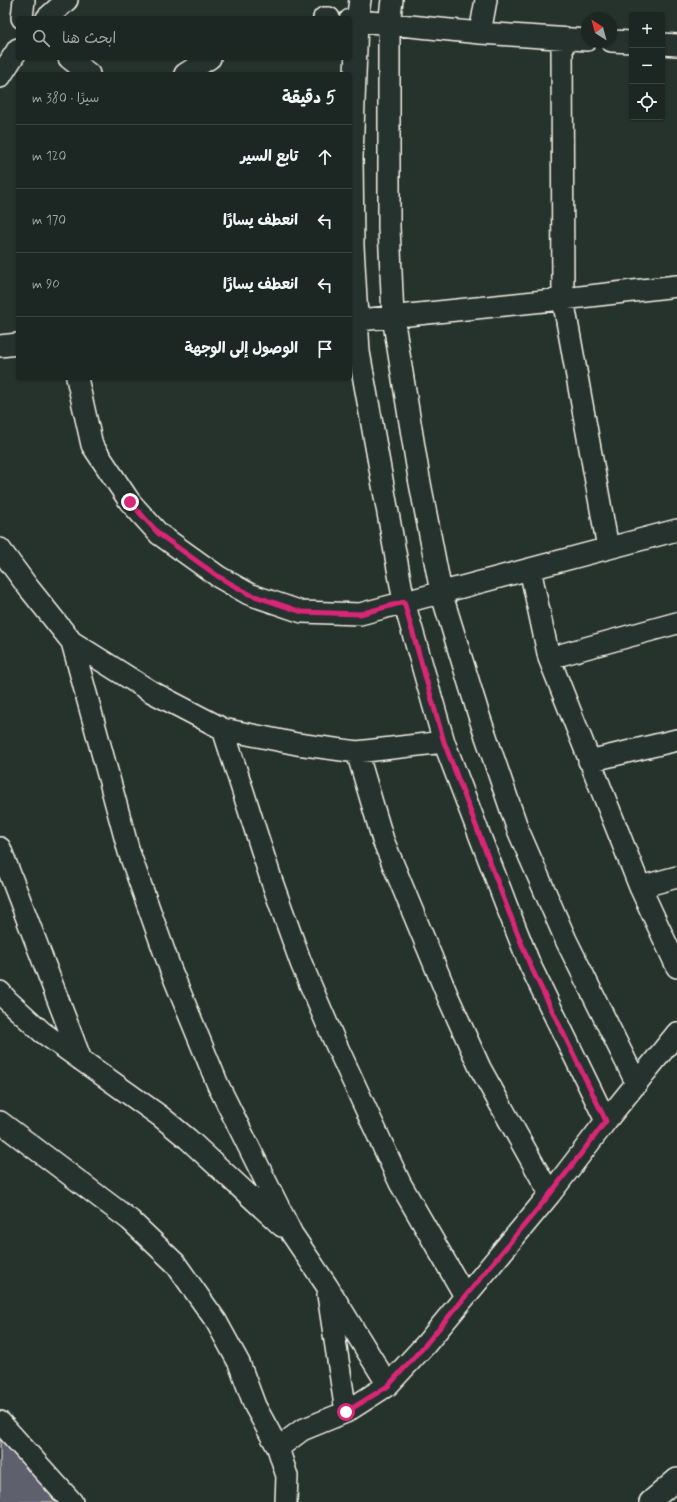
<!DOCTYPE html>
<html lang="ar">
<head>
<meta charset="utf-8">
<style>
	body { margin:0; font-family:Mynerve,"Playpen Sans Arabic",sans-serif; background:#252e2a; color:#f1f3f6; direction:rtl }
	.controls { position:absolute; right:12px; top:12px; display:grid; overflow:hidden; border-radius:4px; box-shadow:0 1px 3px #0004 }
	.controls button { width:36px; height:36px; display:grid; place-items:center; padding:0; border:0; border-bottom:1px solid #3a4340; background:#1c2622; color:#f1f3f6; font:20px sans-serif }
	.compass { position:absolute; left:581px; top:12px; width:36px; height:36px; border-radius:50%; background:#1c2622; box-shadow:0 1px 3px #0004; rotate:324deg }
	.stop { position:absolute; width:12px; height:12px; margin:-9px; border:3px solid #db2777; border-radius:50%; background:#fff }
	.stop.end { background:#db2777; border-color:#fff; box-shadow:0 1px 4px #0008 }
	.list { margin:0; padding:0; list-style:none }
	h2 { display:flex; justify-content:space-between; align-items:center; height:52px; margin:0; padding:0 16px; font-size:17px }
	h2 small { font-size:13px; font-weight:400; color:#a0a5a5 }
	.list li { display:grid; grid-template-columns:26px 1fr auto; gap:12px; align-items:center; box-sizing:border-box; height:64px; padding:0 16px; border-top:1px solid #3a4340 }
	.list b { display:block; font-size:15px; white-space:nowrap }
	.list em { font-size:13px; font-style:normal; color:#a0a5a5 }
	.icon { flex:none; width:22px; height:22px; fill:none; stroke:currentColor; stroke-width:2; stroke-linecap:round; stroke-linejoin:round }
	.map { position:relative; flex:none; width:677px; height:1502px; overflow:hidden; direction:ltr }
	.search { position:absolute; background:#1c2622; box-shadow:0 1px 3px #0004; left:16px; top:16px; width:336px; height:44px; display:flex; align-items:center; gap:10px; box-sizing:border-box; padding:0 14px; border-radius:4px; color:#a0a5a5; font-size:15px }
	.panel { position:absolute; background:#1c2622; box-shadow:0 1px 3px #0004; left:16px; top:72px; width:336px; height:308px; border-radius:4px; direction:rtl }
	.map>svg:first-child { display:block }
	.building { fill:#5e616e; stroke:#f4f1e8 }
	.lines { fill:none; stroke-linecap:round; stroke-linejoin:round }
	.minor-casing { stroke:#f4f1e8; stroke-width:24 }
	.minor { stroke:#26332d; stroke-width:21 }
	.route { stroke:#db2777; stroke-width:5 }
</style>
</head>
<body>
<div class="map">
<svg width="677" height="1502" viewBox="0 0 677 1502">
	<rect width="100%" height="100%" fill="#26332d"/>
	<filter id="ink" filterUnits="userSpaceOnUse"><feTurbulence type="fractalNoise" baseFrequency=".025" numOctaves="2"/><feDisplacementMap in="SourceGraphic" scale="8" xChannelSelector="R" yChannelSelector="G"/><feConvolveMatrix kernelMatrix="1 2 1 2 8 2 1 2 1" color-interpolation-filters="sRGB"/></filter>
	<g filter="url(#ink)">
		<!-- building -->
		<path class="building" d="M0,1436L56,1502H0Z"/>
		<g class="lines">
			<defs>
				<path id="minor" d="M360,0L357,20L352,157L353,246L359,352L404,602L444,742L507,907L530,965L606,1121
					M392,0L389,24V227L393,317L419,478L441,592L480,719L518,830L566,940L637,1084
					M22,18L24,0
					M47,18L67,0
					M324,18H329
					M350,20L480,33L587,40
					M480,33L486,0
					M562,39L563,299L608,548
					M611,41L632,42
					M662,44L677,45
					M69,58L89,74
					M185,74L210,58
					M0,77L18,49
					M350,321L563,299L677,286
					M0,346L18,344
					M77,378L92,445L130,502L159,534L219,577L249,594L302,612L360,614L677,530
					M0,549L28,587L72,642L150,691L223,729L297,744L357,752L444,742
					M530,569L549,658L640,887L677,967
					M72,642L129,852L170,968L218,1085L292,1234L327,1286L388,1385
					M549,658L677,623
					M223,729L272,882L301,963L334,1040L400,1183L465,1296
					M357,752L383,840L448,997L480,1068L550,1194
					M589,761L677,740
					M0,848L81,1060
					M640,887L677,877
					M0,992L7,1000L42,1032L160,1116L188,1139L282,1226
					M0,1122L130,1220L175,1263L216,1321L239,1363L255,1406L278,1448L302,1430L346,1412L388,1385L426,1344L550,1194L606,1121L677,1033
					M328,1295L346,1412
					M0,1422L72,1502
					M278,1448L287,1476L286,1502
					M650,1502L677,1479"/>
			</defs>
			<!-- minor casing -->
			<use href="#minor" class="minor-casing"/>
			<!-- minor -->
			<use href="#minor" class="minor"/>
		</g>
	</g>
	<g class="lines" filter="url(#ink)">
		<!-- route -->
		<path class="route" d="M130,502L159,534L219,577L249,594L302,612L360,614L404,602L444,742L507,907L530,965L606,1121L550,1194L426,1344L388,1386L346,1412"/>
	</g>
</svg>
<div class="controls">
<button>+</button>
<button>−</button>
<button><svg class="icon" aria-label="locate" viewBox="0 0 24 24"><circle cx="12" cy="12" r="6"/><path d="M12 2v4M12 18v4M2 12h4M18 12h4"/></svg></button>
</div>
<svg class="compass" viewBox="-18 -18 36 36"><path d="M0-13l5 13h-10z" fill="#e53935"/><path d="M0 13l5-13h-10z" fill="#a0a5a5"/></svg>
<div class="stop" style="left:346px;top:1412px"></div>
<div class="stop end" style="left:130px;top:502px"></div>
<div class="search"><svg class="icon" aria-label="search" viewBox="0 0 24 24"><circle cx="10" cy="10" r="6"/><path d="M15 15l6 6"/></svg>ابحث هنا</div>
<section class="panel">
<h2>5 دقيقة<small>سيرًا · 380 m</small></h2>
<ul class="list">
<li><svg class="icon" aria-label="ahead" viewBox="0 0 24 24"><path d="M12 20V5M6 11l6-6 6 6"/></svg><div><b>تابع السير</b></div><em>120 m</em></li>
<li><svg class="icon" aria-label="left" viewBox="0 0 24 24"><path d="M17 20v-9H6M10 6l-5 5 5 5"/></svg><div><b>انعطف يسارًا</b></div><em>170 m</em></li>
<li><svg class="icon" aria-label="left" viewBox="0 0 24 24"><path d="M17 20v-9H6M10 6l-5 5 5 5"/></svg><div><b>انعطف يسارًا</b></div><em>90 m</em></li>
<li><svg class="icon" aria-label="arrive" viewBox="0 0 24 24"><path d="M6 21V4h12l-3 4 3 4H6"/></svg><div><b>الوصول إلى الوجهة</b></div></li>
</ul>
</section>
</div>
</body>
</html>
